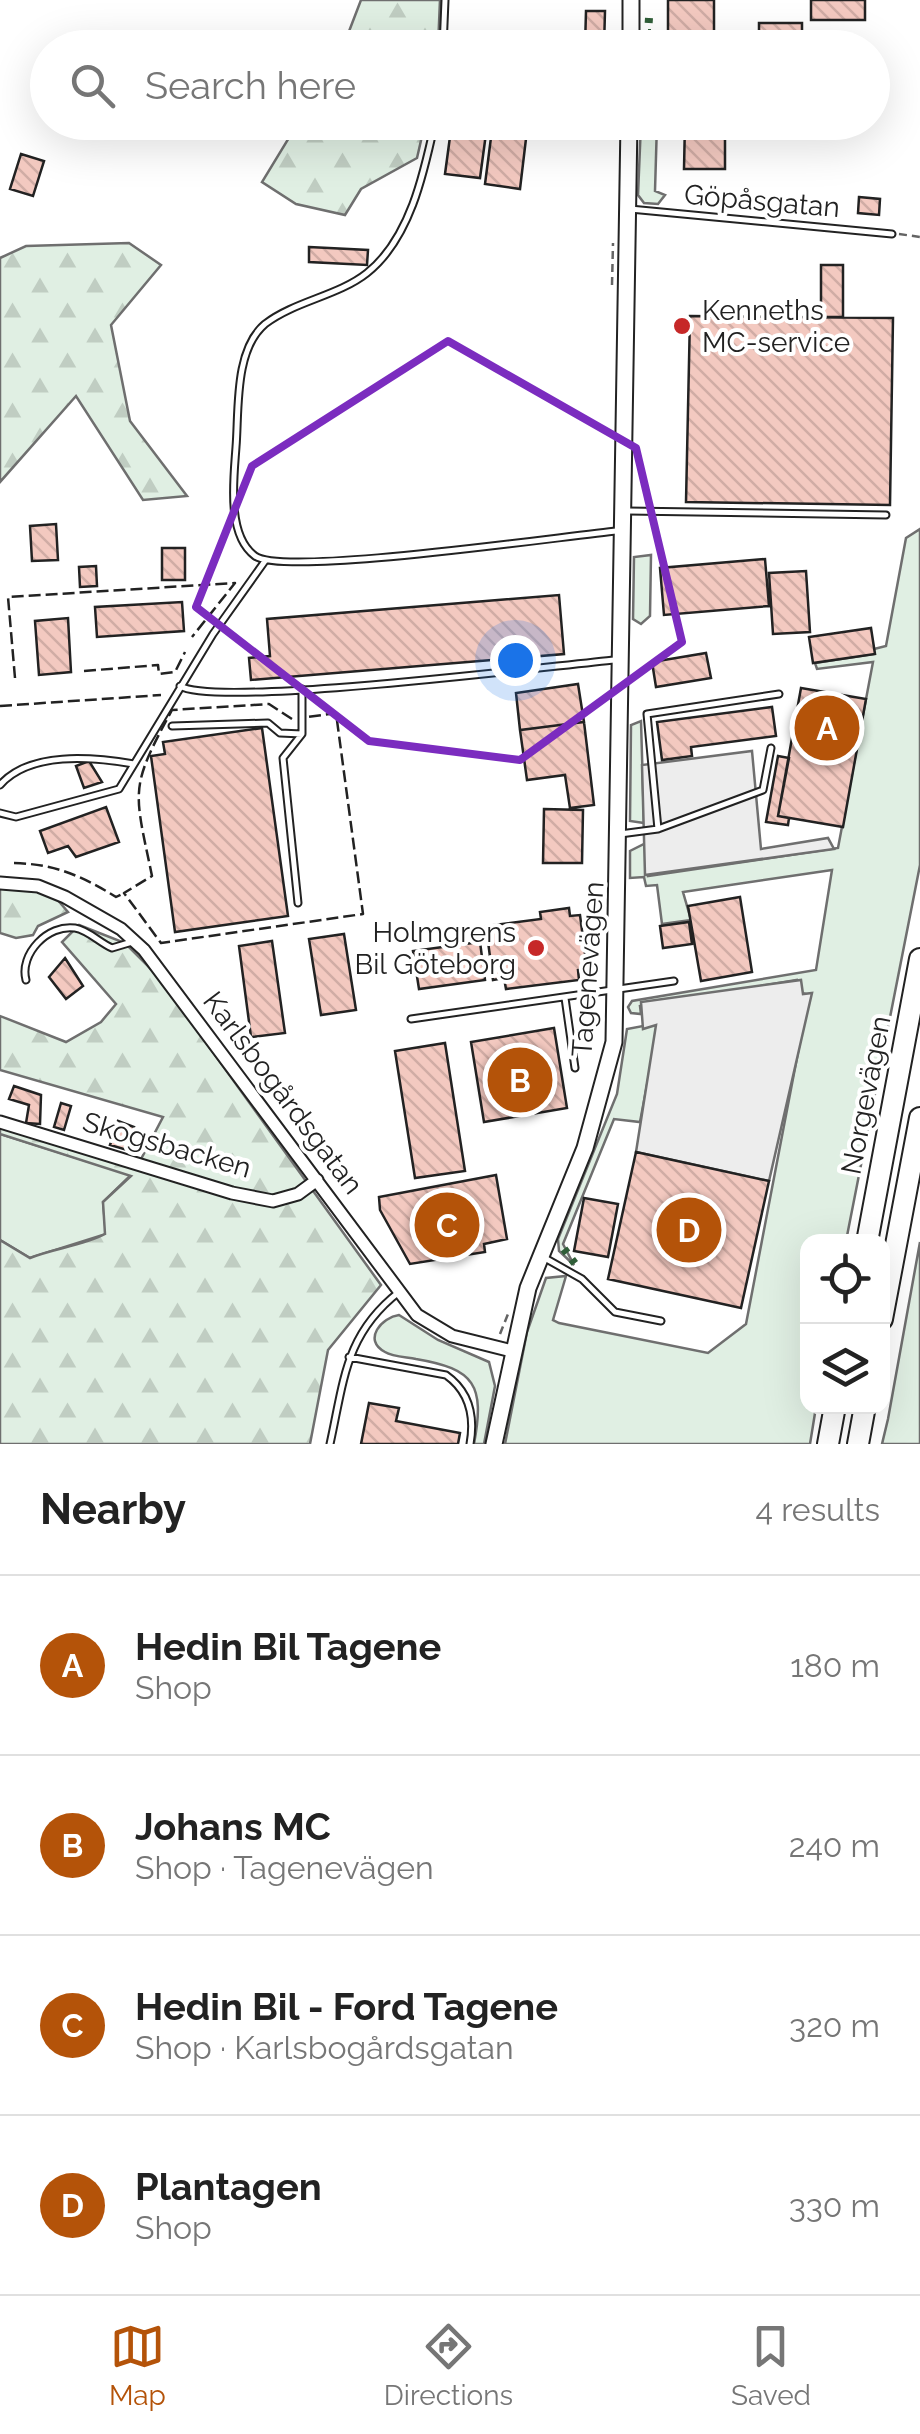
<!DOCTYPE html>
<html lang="en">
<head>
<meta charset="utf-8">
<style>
	body { margin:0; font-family:Raleway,sans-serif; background:#f6f6f6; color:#222 }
	.controls { position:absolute; right:30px; bottom:30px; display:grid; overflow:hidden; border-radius:20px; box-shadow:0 10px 40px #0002 }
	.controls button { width:90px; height:90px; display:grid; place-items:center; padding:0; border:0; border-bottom:2px solid #e0e0e0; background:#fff; color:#222; font:50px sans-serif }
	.you { position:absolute; left:515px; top:660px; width:35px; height:35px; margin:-25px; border:8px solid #fff; border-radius:50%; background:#1a73e8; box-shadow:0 0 0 15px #1a73e833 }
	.badge { display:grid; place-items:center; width:65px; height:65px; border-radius:50%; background:#b45309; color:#fff; font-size:32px; font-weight:700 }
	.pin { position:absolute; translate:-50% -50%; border:5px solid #fff; box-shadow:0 2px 10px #0006 }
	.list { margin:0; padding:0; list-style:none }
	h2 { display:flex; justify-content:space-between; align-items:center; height:130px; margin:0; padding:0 40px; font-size:42px }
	h2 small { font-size:32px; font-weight:400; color:#767676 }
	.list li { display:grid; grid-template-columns:65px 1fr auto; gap:30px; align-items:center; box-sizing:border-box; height:180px; padding:0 40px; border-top:2px solid #e0e0e0 }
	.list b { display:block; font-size:38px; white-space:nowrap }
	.list p { margin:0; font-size:32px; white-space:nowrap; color:#767676 }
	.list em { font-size:32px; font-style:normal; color:#767676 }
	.icon { flex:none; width:55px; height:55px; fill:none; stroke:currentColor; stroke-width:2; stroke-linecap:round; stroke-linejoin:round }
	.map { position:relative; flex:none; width:920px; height:1444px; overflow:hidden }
	.search { position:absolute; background:#fff; box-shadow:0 10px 40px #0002; left:30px; right:30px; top:30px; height:110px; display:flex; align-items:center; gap:25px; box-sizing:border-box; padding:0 35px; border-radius:55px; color:#767676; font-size:38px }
	.sheet { height:850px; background:#fff }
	nav { display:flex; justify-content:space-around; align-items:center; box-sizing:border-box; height:140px; border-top:2px solid #e0e0e0; background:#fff; font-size:28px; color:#767676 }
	nav a { display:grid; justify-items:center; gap:5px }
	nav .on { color:#b45309 }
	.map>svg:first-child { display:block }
	.green { fill:#e0efe3; stroke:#6f6f6f; stroke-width:2.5 }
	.forest { fill:url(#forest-firs); stroke:#6f6f6f; stroke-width:2.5 }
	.parking { fill:#ededed; stroke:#6f6f6f; stroke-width:2.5 }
	.building { fill:url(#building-back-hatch); stroke:#222; stroke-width:2.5 }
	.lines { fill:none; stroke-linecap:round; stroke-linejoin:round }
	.lane-casing { stroke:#222; stroke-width:9 }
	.street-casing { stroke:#222; stroke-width:15 }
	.secondary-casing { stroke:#222; stroke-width:19 }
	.highway-casing { stroke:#222; stroke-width:24 }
	.path { stroke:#646464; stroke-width:2.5; stroke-dasharray:8 5; stroke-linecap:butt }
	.lane { stroke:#fff; stroke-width:5 }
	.street { stroke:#fff; stroke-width:11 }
	.secondary { stroke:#fff; stroke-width:15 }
	.highway { stroke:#fff; stroke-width:20 }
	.hedge { stroke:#2f5e38; stroke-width:8; stroke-dasharray:5 8; stroke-linecap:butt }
	.fence { stroke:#222; stroke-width:2.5; stroke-dasharray:12 5; stroke-linecap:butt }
	.marked { fill:none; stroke:#7b2cbf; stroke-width:8; stroke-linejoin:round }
	.poi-dot { fill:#c62828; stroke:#fff; stroke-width:4 }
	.labels { text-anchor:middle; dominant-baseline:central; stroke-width:8; stroke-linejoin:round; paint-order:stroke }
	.street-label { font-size:28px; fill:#222; stroke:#fff }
	.poi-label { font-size:28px; fill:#222; stroke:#fff; text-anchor:start }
</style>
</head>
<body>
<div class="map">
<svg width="920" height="1444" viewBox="0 0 920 1444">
	<defs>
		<pattern id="forest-firs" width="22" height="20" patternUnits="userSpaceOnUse" patternTransform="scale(2.5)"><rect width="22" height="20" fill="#e0efe3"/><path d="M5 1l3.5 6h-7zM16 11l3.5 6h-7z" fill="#c0cdc2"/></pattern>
		<pattern id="building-back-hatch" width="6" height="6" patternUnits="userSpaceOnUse" patternTransform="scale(2.5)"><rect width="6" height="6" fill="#f3c9c0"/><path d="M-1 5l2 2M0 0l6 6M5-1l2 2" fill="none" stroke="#d0aca5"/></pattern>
	</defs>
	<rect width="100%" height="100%" fill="#fff"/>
	<!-- green -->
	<path class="green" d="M641,123H657L655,191L665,195L658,204L644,203L638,195Z
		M920,529V865L846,1241L808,1242V1406L816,1407L810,1444H505L527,1332L546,1278L566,1276L553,1320L559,1323L708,1353L746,1324L809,995L802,993L797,980L640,1006L641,1014L631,1013L628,1007L632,1001L816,970L832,870L683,892L691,920L662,924L657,885L646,886L644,877L630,878V851L646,843L648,876L838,848L873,662L817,669L815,663L874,654V649L886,646L906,538Z
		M651,555L650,616L641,624L633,619L634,557Z
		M641,721L644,823L630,821L631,725Z
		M664,1022L658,1027L640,1122L614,1119L563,1244L574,1265L559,1251L558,1239L617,1094L627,1029Z
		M0,1134L131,1175L103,1202L106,1234L30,1258L0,1240Z
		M920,1242V1444H882L888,1419Z
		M399,1315L438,1340L489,1362L495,1386L484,1444H474C485,1385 475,1369 416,1359C406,1357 393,1357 385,1352C362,1340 382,1317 399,1315Z"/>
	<!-- forest -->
	<path class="forest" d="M361,0H440L438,47H343Z
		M298,123V122L425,123L417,158L361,189L345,215L296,204L262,182Z
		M129,243L161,265L111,325L130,421L187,496L143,500L76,396L0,482V258L26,246Z
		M26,887L55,897L68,912L38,926L33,935L16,938L0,933V888Z
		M79,925L125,943L158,976L381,1285L328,1350L310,1444H0V1240L30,1258C55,1248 82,1246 105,1234L103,1202L131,1176L0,1134V1118L140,1161L163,1117L0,1070V1016L66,1042L101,1022L116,1004L62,942Z"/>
	<!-- parking -->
	<path class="parking" d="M752,751L761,849L828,838L834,849L645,875L642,765Z
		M801,980L803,994L812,993L769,1181L636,1152L656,1025L643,1029L641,1002Z"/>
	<!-- building -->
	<path class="building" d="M668,0H714V48H654V43L668,44Z
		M811,0H865V20H811Z
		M586,11H605L604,47H585Z
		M759,23H802V42H759Z
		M452,122L487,126L480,178L445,174Z
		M493,122H528L520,189L485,184Z
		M685,122H725V169H684Z
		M21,154L44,161L33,196L10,189Z
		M859,197L880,199L879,215L858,213Z
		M309,247L368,250L367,265L309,262Z
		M821,265H843V317H821Z
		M690,316L893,318L890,505L686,502Z
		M56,524L58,560L32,561L30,526Z
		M162,548H185V580H162Z
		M765,559L769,606L664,615L660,568Z
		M96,566L97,586L80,587L79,567Z
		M806,571L810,632L773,634L769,573Z
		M559,595L564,654L251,680L249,658L270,656L267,619Z
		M182,602L184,631L97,637L95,607Z
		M68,618L71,672L39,675L35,621Z
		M871,628L875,654L813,663L809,637Z
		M706,653L711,678L656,687L652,662Z
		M578,684L584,722L520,730L516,693Z
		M801,688L866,699L843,827L778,816Z
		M772,707L776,736L691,747L692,756L662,760L657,722Z
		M584,722L594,805L570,808L565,775L527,780L520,730Z
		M262,728L288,916L175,932L151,756L165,754L163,742Z
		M778,756L789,758L778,816L789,818L788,825L766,822Z
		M89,761L102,782L84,788L76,766Z
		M106,807L119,842L76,857L68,846L48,853L40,831Z
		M544,809L583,810L582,863H543Z
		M740,897L752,972L701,981L688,906Z
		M569,908L570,916L580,915L587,969L578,970L579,980L506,989L504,978L493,980L486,926L541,919L540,912Z
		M689,922L692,944L663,948L660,926Z
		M344,934L356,1010L321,1015L309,939Z
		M272,941L285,1033L251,1037L239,946Z
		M480,942L485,980L419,989L413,951Z
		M65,958L83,986L66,999L49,977Z
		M554,1028L567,1108L484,1122L471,1042Z
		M445,1043L465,1171L415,1178L395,1051Z
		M14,1086L41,1095L40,1124L26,1123L29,1105L9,1099Z
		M61,1103L71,1106L64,1130L54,1127Z
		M118,1121L134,1127L127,1150L110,1145Z
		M636,1152L769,1181L741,1308L608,1279Z
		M496,1175L507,1239L484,1244L485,1252L410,1264L380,1210L379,1197Z
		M584,1198L618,1204L608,1257L574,1251Z
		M369,1403L399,1408L396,1421L460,1433L458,1444H361Z"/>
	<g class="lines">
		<defs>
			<path id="lane" d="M443,48L445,0
				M435,122C424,173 410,239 367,273C338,296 295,301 265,324C234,350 239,411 236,447C234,477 226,535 255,556C285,577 563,536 617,531
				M630,209L892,234
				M628,511L886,515
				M180,686C218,708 549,666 615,660
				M172,726L268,723L280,733L302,734
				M0,785C30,751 92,757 134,764
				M0,813L16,817L119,789L213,634L265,561
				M658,829L647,714L779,694
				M620,834L658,829L763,790L771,748
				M298,903L283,758L302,734V689
				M26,980C19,954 48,924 75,928C88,930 100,943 112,948L132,942
				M565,998L575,1068
				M411,1019L674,981
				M543,1257L582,1279L615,1312L661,1321
				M349,1357L446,1375C470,1392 475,1416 470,1444
				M330,1444C344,1381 345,1334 399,1292"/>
			<path id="street" d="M0,883L38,886L65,897L121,929L144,950L417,1315L452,1336L512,1351
				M0,1122L232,1193L273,1201L298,1194L317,1180"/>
			<path id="secondary" d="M631,48V0
				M494,1444L528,1288L585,1148L614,1042L629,122"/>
			<path id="highway" d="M867,1242L920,959
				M882,1319L920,1118
				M828,1444L835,1406
				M858,1444L865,1406"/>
		</defs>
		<!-- lane casing -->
		<use href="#lane" class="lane-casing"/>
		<!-- street casing -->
		<use href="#street" class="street-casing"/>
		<!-- secondary casing -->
		<use href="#secondary" class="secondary-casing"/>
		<!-- highway casing -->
		<use href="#highway" class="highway-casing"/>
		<!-- path -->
		<path class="path" d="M899,234L920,237
			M612,285L613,243
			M500,1334L508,1314"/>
		<!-- lane -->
		<use href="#lane" class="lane"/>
		<!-- street -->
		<use href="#street" class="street"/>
		<!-- secondary -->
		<use href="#secondary" class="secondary"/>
		<!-- highway -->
		<use href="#highway" class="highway"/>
		<!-- hedge -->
		<path class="hedge" d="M649,18L648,33H657
			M564,1249L576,1265"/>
		<!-- fence -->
		<path class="fence" d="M84,671L158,665L159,674L175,672L185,652
			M15,678L8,597L235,583L192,637
			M0,706L161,695
			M292,719L269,704L172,710C129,789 134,789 152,876L124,893L161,943L363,914L336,713L308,717
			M14,863C55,864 82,876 116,897L124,893"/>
	</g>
	<!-- marked area -->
	<path class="marked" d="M448,341L636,448L682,642L520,760L369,741L196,607L252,466Z"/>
	<!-- markers -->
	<g class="poi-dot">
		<circle cx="682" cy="326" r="10"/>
		<circle cx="536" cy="948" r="10"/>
	</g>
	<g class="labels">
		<!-- street labels -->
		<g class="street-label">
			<text transform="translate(762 201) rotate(5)">Göpåsgatan</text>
			<text transform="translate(588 969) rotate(-86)">Tagenevägen</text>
			<text transform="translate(283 1093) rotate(53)">Karlsbogårdsgatan</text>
			<text transform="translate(866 1095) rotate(-79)">Norgevägen</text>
			<text transform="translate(167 1145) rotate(16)">Skogsbacken</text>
		</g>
		<!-- poi labels -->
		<g class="poi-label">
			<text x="702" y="310">Kenneths<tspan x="702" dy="32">MC-service</tspan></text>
			<text x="516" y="932" text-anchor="end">Holmgrens<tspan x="516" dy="32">Bil Göteborg</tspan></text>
		</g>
	</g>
</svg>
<div class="controls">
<button><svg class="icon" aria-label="locate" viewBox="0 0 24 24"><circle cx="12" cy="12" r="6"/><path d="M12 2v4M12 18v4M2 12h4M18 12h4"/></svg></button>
<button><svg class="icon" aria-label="layers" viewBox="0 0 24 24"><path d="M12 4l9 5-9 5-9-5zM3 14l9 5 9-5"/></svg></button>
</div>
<div class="you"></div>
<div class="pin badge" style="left:827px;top:728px">A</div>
<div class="pin badge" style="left:520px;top:1080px">B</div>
<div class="pin badge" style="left:447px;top:1225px">C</div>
<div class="pin badge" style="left:689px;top:1230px">D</div>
<div class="search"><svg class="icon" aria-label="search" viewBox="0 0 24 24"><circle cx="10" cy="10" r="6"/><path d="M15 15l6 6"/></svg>Search here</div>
</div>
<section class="sheet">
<h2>Nearby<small>4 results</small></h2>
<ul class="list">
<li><span class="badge">A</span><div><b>Hedin Bil Tagene</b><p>Shop</p></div><em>180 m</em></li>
<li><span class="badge">B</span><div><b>Johans MC</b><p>Shop · Tagenevägen</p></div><em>240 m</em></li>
<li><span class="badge">C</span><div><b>Hedin Bil - Ford Tagene</b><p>Shop · Karlsbogårdsgatan</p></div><em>320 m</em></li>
<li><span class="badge">D</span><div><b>Plantagen</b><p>Shop</p></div><em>330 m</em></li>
</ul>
</section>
<nav>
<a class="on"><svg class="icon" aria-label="map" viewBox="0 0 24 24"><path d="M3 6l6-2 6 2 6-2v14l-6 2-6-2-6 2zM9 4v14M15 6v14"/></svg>Map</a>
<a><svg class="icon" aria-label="directions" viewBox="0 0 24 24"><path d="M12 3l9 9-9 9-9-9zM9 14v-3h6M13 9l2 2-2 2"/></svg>Directions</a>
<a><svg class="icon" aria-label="saved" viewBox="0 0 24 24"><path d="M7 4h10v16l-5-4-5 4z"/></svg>Saved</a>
</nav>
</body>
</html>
